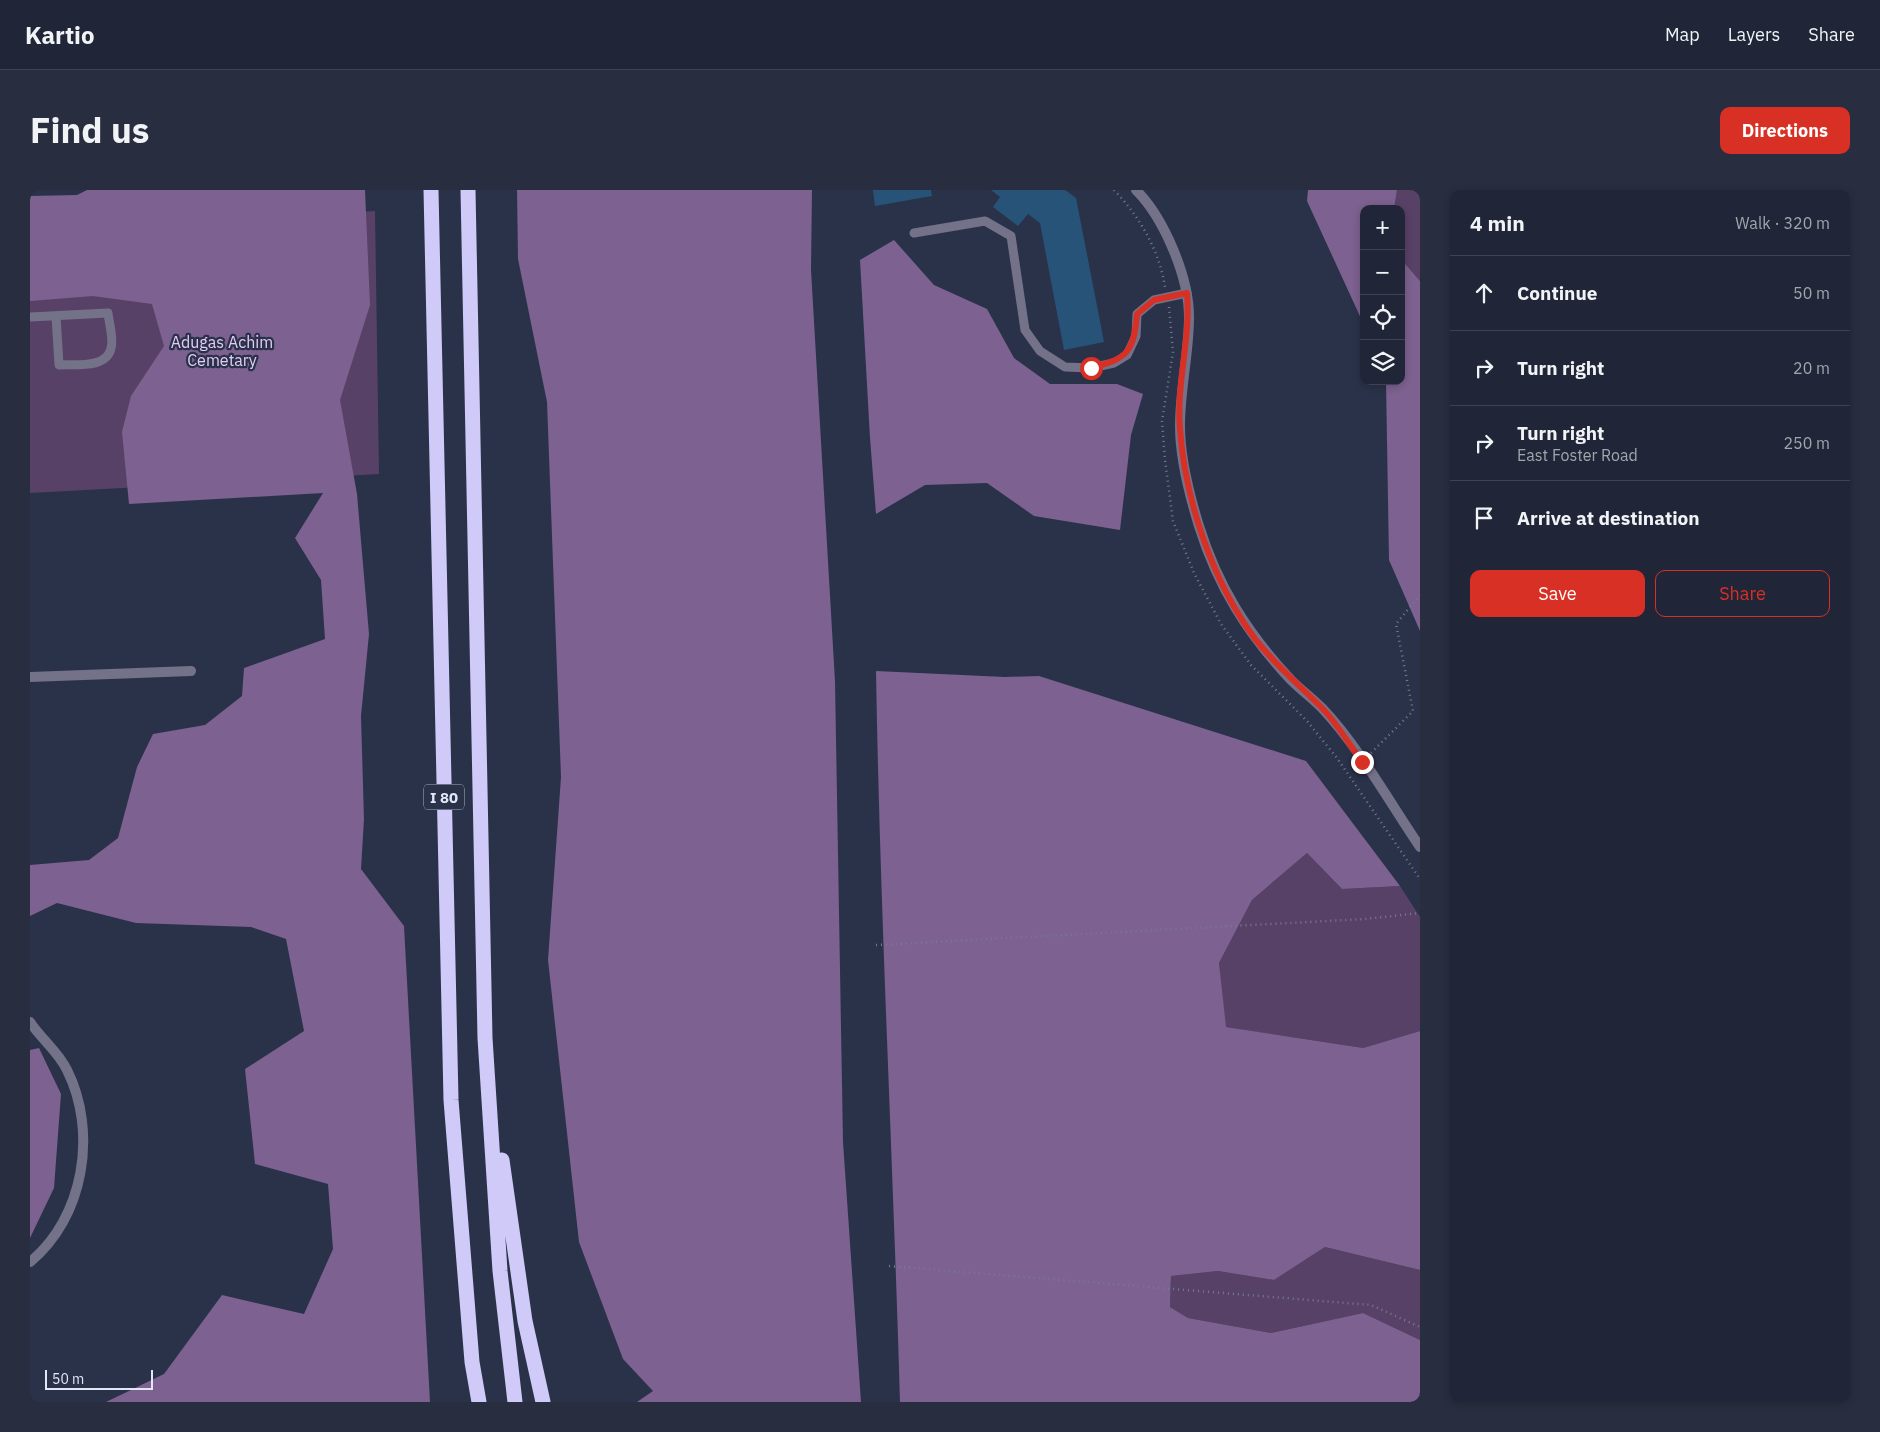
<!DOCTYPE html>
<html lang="en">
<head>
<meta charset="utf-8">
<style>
	body { margin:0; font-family:"IBM Plex Sans",sans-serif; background:#282e3f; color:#f1f3f6 }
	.controls { position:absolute; right:15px; top:15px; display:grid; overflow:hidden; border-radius:10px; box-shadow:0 2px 8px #0003 }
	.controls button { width:45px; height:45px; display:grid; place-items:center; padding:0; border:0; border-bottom:1px solid #3d4352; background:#202637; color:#f1f3f6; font:25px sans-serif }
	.scale { position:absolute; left:15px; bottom:12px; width:108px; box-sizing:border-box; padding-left:5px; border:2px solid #e1e7f6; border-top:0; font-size:14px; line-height:18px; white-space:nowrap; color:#e1e7f6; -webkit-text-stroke:4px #2a3249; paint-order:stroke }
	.stop { position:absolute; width:15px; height:15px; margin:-11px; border:4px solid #d93025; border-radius:50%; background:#fff }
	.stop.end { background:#d93025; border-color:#fff; box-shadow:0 1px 5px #0008 }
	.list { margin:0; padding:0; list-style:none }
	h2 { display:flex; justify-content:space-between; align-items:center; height:65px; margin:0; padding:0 20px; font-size:21px }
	h2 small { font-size:16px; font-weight:400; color:#a2a5ad }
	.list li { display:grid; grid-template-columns:32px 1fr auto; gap:15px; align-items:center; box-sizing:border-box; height:75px; padding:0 20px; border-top:1px solid #3d4352 }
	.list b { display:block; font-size:19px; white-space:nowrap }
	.list p { margin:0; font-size:16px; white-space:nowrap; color:#a2a5ad }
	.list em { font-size:16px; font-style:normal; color:#a2a5ad }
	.actions { display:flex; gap:10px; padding:15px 20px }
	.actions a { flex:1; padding:11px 0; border:1px solid #d93025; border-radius:10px; text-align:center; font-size:18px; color:#d93025 }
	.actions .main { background:#d93025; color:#fff }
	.icon { flex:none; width:28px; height:28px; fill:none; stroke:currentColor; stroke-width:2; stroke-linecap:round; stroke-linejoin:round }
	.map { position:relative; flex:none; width:1390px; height:1212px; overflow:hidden; border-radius:10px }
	header { display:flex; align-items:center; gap:30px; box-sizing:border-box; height:70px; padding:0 25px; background:#202637; border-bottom:1px solid #3d4352 }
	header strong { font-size:24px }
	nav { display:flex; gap:28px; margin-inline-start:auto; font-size:18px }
	.intro { display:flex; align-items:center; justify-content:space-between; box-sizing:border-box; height:120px; padding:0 30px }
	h1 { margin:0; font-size:35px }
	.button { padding:12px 22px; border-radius:10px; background:#d93025; color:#fff; font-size:18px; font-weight:700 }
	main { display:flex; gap:30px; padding:0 30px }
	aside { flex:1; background:#202637; border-radius:10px; box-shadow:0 2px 8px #0003 }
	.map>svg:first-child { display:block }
	.green { fill:#584167 }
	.forest { fill:#7d6190 }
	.building { fill:#275378 }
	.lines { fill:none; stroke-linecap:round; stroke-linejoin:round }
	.path { stroke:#757c90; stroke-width:2.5; stroke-dasharray:1 4; stroke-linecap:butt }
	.service { stroke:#747289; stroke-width:9 }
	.minor { stroke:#747289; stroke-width:10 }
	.tertiary { stroke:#747289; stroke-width:10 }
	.motorway { stroke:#cfcaf8; stroke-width:15 }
	.route { stroke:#d93025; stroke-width:6 }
	.labels { text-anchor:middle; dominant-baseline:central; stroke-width:4.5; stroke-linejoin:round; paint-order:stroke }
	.shield { fill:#2a3249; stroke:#aab1c2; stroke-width:1 }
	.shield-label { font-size:15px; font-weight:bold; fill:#e1e7f6 }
	.park-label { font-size:16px; fill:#e5cbf7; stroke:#2a3249 }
</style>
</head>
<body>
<header>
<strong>Kartio</strong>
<nav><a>Map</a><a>Layers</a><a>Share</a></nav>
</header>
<div class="intro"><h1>Find us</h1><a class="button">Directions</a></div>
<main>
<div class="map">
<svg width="1390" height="1212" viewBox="0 0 1390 1212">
	<rect width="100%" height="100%" fill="#2a3249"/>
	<!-- green -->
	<path class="green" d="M1367,0H1390V91L1371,69V19H1364Z
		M345,21L349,284L0,303V42Z
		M1277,663L1312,699L1370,696L1390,727V841L1333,858L1195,837L1189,773L1222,710Z
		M1295,1057L1390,1080V1150L1333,1123L1241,1143L1158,1128L1140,1117L1141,1086L1188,1081L1244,1090Z"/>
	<!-- forest -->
	<path class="forest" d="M57,0H335L340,115L310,210L327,304L339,444L331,526L334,629L331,679L374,736L400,1212H76L134,1184L192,1105L274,1124L303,1059L298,994L225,974L215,879L274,841L256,749L221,737L106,733L27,713L0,726V675L59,670L88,648L107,577L123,544L175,535L212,506L214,478L295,449L291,390L265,348L293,303L99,314L92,242L101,206L134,156L122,114L63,106L0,111V6L47,5Z
		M487,0H782L781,80L805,491L813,952L831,1212H607L623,1201L593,1169L549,1052L518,770L531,587L517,212L488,69Z
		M1278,0H1367L1364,19H1334V135L1277,11Z
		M864,50L904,95L957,119L984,168L1020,194H1087L1113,204L1101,245L1090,340L1004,326L957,293L895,295L846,324L840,248L830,70Z
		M1371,69L1390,91V441L1359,370L1356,191H1371Z
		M846,481L975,487L1009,486L1276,571L1370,696L1312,699L1277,663L1222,710L1189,773L1196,837L1333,858L1390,841V1080L1295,1057L1244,1090L1188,1081L1141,1086L1140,1117L1158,1128L1241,1143L1333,1123L1390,1150V1212H870C863,968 850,725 846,481Z
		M9,858L31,904L24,998L0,1048V860Z"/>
	<!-- building -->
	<path class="building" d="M843,0H901L902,6L845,16Z
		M961,0H1035L1046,8L1074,152L1034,160L1010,33L998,24L988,36L963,17L970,7Z"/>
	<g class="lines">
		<!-- path -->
		<path class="path" d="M1084,0C1110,27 1129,60 1135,97
			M1139,117L1143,162L1132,231L1135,270L1143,331L1164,383L1191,434L1221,475L1277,531L1307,568L1390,689
			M1341,563L1383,521L1366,434L1390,405
			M846,755L1335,729L1390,723
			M859,1076L1341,1115L1390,1137"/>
		<!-- service -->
		<path class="service" d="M884,43L955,31L981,46L995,140L1010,161L1035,177L1061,178L1084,173L1097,165L1106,146L1107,124L1124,110L1157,103
			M0,127L78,123C79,133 84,149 81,158C77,179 45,174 29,175L26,126"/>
		<!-- minor -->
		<path class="minor" d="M0,487L161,481
			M0,832C11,849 28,861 37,880C68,942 54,1028 0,1072"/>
		<!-- tertiary -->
		<path class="tertiary" d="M1106,0C1134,28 1159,87 1159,127C1159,163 1150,199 1150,236C1150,266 1160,307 1169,336C1188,397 1218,444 1261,490C1271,500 1282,508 1292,518C1329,557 1360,613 1390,657"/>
		<!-- motorway -->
		<path class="motorway" d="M401,0L421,910L442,1172L449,1212
			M438,0L455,848L470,1081L485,1212
			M472,970L495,1131L513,1212"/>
	</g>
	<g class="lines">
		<!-- route -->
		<path class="route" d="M1061,178C1097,169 1104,162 1107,124L1124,110L1157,103C1161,149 1146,193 1150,239C1155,309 1182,390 1223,446C1243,473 1268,494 1291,517C1307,533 1319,554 1332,572"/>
	</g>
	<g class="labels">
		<!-- shield labels -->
		<rect class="shield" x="394" y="594.5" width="40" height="25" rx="4"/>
		<g class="shield-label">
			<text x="414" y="607">I 80</text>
		</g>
		<!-- park labels -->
		<g class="park-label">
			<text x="192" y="152">Adugas Achim<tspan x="192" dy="18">Cemetary</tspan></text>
		</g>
	</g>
</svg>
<div class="controls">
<button>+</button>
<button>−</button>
<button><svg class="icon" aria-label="locate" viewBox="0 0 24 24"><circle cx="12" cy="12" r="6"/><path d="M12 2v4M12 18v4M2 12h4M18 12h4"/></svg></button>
<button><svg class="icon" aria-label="layers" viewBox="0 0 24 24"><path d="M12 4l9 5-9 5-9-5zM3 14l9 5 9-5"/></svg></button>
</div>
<div class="scale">50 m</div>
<div class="stop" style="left:1061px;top:178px"></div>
<div class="stop end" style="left:1332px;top:572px"></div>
</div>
<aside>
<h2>4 min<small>Walk · 320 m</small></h2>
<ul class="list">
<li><svg class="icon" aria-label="ahead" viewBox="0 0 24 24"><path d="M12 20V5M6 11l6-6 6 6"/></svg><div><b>Continue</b></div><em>50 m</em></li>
<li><svg class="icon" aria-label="right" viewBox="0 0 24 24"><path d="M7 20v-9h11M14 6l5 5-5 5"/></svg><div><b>Turn right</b></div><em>20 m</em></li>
<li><svg class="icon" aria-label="right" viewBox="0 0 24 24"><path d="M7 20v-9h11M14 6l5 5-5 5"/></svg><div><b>Turn right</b><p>East Foster Road</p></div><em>250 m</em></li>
<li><svg class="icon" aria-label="arrive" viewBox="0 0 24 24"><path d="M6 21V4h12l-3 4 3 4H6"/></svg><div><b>Arrive at destination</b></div></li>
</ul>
<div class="actions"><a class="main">Save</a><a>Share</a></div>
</aside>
</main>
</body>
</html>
